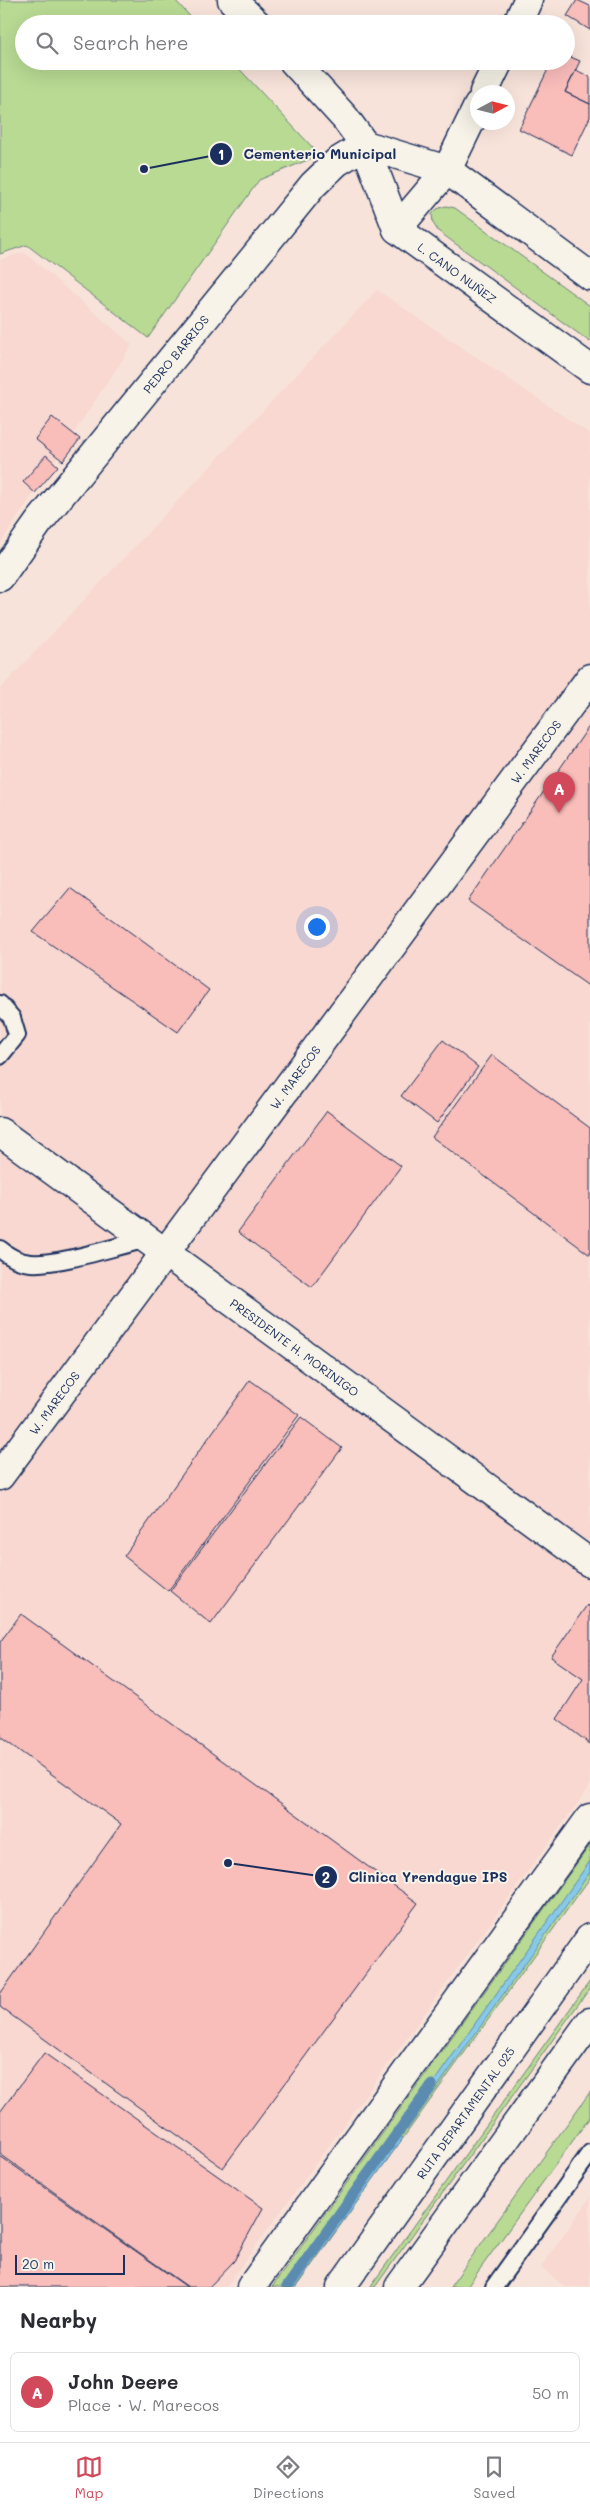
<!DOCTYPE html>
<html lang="en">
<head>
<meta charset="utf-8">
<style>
	body { margin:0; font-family:Mali,sans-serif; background:#f2f2f3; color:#2b2b33 }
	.compass { position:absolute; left:470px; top:85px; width:45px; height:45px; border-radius:50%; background:#fff; box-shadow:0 5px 20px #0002; rotate:83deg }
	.scale { position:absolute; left:15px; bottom:12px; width:110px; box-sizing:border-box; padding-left:5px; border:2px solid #1b2f5e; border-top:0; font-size:14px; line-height:18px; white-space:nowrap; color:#1b2f5e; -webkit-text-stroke:4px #f7f3e8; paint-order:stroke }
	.you { position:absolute; left:316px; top:926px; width:18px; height:18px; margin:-12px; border:4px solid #fff; border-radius:50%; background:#1a73e8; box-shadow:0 0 0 8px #1a73e833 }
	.badge { display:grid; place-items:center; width:32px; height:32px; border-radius:50%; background:#d1495b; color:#fff; font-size:16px; font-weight:700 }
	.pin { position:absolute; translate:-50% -41px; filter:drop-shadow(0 1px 2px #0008) }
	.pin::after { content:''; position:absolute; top:26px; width:18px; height:15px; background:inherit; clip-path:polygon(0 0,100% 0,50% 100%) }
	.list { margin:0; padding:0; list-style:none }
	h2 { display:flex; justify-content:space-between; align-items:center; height:65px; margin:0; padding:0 20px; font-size:21px }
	h2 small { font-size:16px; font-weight:400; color:#7c7c81 }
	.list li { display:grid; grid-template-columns:32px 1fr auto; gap:15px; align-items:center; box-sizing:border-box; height:80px; margin:0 10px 10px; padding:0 10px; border:1px solid #e1e1e2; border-radius:8px }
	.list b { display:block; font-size:19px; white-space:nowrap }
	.list p { margin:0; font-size:16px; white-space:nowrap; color:#7c7c81 }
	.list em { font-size:16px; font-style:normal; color:#7c7c81 }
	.icon { flex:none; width:28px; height:28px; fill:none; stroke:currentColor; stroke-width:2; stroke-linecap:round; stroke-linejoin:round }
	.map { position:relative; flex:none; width:590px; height:2287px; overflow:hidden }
	.search { position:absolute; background:#fff; box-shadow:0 5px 20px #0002; left:15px; right:15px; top:15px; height:55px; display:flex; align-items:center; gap:12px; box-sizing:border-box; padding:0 18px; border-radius:28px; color:#7c7c81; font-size:19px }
	.sheet { height:155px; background:#fff }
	nav { display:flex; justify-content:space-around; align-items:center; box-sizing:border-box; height:70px; border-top:1px solid #e1e1e2; background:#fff; font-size:14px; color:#7c7c81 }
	nav a { display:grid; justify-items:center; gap:2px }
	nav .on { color:#d1495b }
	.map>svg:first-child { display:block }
	.built { fill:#f8d8d0 }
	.green { fill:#b8da93; stroke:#6a8478 }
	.water { fill:#88c9e9; stroke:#5c8bb1 }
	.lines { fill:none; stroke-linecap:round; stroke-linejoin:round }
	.stream { stroke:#5c8bb1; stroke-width:11 }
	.building { fill:#f9bdba; stroke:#1b2f5e }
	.service-casing { stroke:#1b2f5e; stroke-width:20 }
	.minor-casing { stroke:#1b2f5e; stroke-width:31 }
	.trunk-casing { stroke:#1b2f5e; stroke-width:31 }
	.service { stroke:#f7f3e8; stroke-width:16 }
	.minor { stroke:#f7f3e8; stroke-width:28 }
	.trunk { stroke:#f7f3e8; stroke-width:28 }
	.labels { text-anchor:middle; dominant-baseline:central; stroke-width:4; stroke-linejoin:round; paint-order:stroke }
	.street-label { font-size:12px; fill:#1b2f5e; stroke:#f7f3e8 }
	.leader { fill:none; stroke:#1b2f5e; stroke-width:2 }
	.callout-dot { fill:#1b2f5e; stroke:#f7f3e8; stroke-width:2 }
	.mark-label { font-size:15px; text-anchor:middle; font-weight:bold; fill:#fff }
	.callout-label { font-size:14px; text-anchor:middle; font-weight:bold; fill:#1b2f5e; stroke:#f7f3e8; stroke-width:4; stroke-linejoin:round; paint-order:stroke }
</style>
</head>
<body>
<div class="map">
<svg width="590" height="2287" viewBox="0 0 590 2287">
	<rect width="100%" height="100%" fill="#f8e3da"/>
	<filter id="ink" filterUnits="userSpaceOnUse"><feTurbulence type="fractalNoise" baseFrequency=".02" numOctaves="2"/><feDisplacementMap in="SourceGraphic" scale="10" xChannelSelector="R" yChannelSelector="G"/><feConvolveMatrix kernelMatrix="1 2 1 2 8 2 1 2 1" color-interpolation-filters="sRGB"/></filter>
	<g filter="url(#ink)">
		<!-- built -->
		<path class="built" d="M24,252L132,345L0,544V260Z
			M377,290L590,434V1786L226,2287H0V689Z
			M590,2198V2287H565L541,2267Z"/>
		<!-- green -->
		<path class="green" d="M0,0H175L197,24H24V61H232L314,149L315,157L259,180L148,338L27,245L0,254Z
			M446,206L455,208L590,306V342L438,231L433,223L432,214L437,209Z
			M590,1845V1878L296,2287H272Z
			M590,1981V1988L375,2287H370Z
			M590,2092V2117L467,2287H450Z"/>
		<!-- water -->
		<path class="water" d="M590,1861V1872L407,2130L402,2127Z
			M397,2134L403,2138L295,2287H287Z"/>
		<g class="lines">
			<!-- stream -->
			<path class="stream" d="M287,2287L432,2085"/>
		</g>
		<!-- building -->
		<path class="building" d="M577,0L590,6V30L567,16Z
			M566,55L580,61L565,92L590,104V117L572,155L519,129L552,61H566Z
			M576,70L590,77V104L565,92Z
			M52,417L80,439L63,461L35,439Z
			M46,455L58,466L35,493L23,482Z
			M590,725V987L468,901Z
			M70,888L209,990L178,1032L33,932Z
			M443,1040L478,1067L437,1123L401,1096Z
			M492,1055L590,1128V1255L432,1137Z
			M327,1111L401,1166L312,1287L238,1232Z
			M250,1380L299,1415L168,1591L124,1556Z
			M301,1417L342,1448L211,1624L170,1591Z
			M587,1605L590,1607V1744L557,1719L583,1679L551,1657Z
			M21,1614L418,1903L223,2168L0,2007V1994L121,1824L0,1737V1642Z
			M44,2053L263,2208L234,2261L209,2287H188L0,2154V2112Z
			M0,2156L187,2287H0Z"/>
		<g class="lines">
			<defs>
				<path id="service" d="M0,1004L12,1018L17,1035L0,1056
					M0,1249C9,1257 18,1262 31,1263C59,1265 117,1246 147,1239
					M494,2287L590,2153"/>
				<g id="minor">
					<path d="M232,0L257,24"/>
					<path d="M517,24L528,0"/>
					<path id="s1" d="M293,61L345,118L365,145L397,229L590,369"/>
					<path d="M484,92L499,61"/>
					<path d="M365,145L447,170L590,276"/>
					<path d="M397,229L447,170L478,106"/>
					<path id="s2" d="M0,577L39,522L313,185L337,162L365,145"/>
					<path id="s3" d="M0,1132L590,1563"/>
					<path id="s4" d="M0,1476L590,678"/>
					<path d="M251,2287L590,1818"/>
				</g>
				<g id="trunk">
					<path id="s5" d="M341,2287L590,1938"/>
					<path d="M399,2287L590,2022"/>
				</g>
			</defs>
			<!-- service casing -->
			<use href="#service" class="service-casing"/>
			<!-- minor casing -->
			<use href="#minor" class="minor-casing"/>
			<!-- trunk casing -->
			<use href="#trunk" class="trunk-casing"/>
			<!-- service -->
			<use href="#service" class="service"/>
			<!-- minor -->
			<use href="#minor" class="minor"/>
			<!-- trunk -->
			<use href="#trunk" class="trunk"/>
		</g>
	</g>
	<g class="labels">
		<!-- street labels -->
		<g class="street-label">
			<text stroke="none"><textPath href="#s1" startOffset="275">L. CANO NUÑEZ</textPath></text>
			<text stroke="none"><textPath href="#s2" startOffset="284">PEDRO BARRIOS</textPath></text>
			<text stroke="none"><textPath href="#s4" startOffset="901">W. MARECOS</textPath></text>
			<text stroke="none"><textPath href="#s4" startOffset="496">W. MARECOS</textPath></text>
			<text stroke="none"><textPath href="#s3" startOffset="365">PRESIDENTE H. MORINIGO</textPath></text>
			<text stroke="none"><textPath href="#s4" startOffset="91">W. MARECOS</textPath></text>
			<text stroke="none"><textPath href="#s5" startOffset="214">RUTA DEPARTAMENTAL 025</textPath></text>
		</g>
	</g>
	<!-- callouts -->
	<path class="leader" d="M144 169L221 154M228 1863L326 1877"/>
	<g class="callout-dot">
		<circle cx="144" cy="169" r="5"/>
		<circle cx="228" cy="1863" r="5"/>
		<circle cx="221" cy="154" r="12"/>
		<circle cx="326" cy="1877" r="12"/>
	</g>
	<g class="mark-label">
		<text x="221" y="160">1</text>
		<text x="326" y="1883">2</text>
	</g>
	<g class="callout-label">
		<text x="320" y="159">Cementerio Municipal</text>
		<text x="428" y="1882">Clinica Yrendague IPS</text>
	</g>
</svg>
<svg class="compass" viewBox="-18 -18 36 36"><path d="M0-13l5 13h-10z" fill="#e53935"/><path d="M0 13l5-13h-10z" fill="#7c7c81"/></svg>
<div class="scale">20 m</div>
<div class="you"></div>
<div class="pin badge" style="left:559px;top:813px">A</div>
<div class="search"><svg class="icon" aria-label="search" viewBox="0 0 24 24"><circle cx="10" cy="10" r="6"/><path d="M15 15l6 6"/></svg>Search here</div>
</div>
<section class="sheet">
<h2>Nearby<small></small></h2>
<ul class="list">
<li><span class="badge">A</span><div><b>John Deere</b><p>Place · W. Marecos</p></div><em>50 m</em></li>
</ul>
</section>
<nav>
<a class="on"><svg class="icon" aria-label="map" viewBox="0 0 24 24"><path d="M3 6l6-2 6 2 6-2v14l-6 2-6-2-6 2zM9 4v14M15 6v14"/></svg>Map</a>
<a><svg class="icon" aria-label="directions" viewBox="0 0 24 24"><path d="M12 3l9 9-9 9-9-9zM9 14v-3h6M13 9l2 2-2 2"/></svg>Directions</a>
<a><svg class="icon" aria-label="saved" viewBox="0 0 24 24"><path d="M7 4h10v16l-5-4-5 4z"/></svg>Saved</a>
</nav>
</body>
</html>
